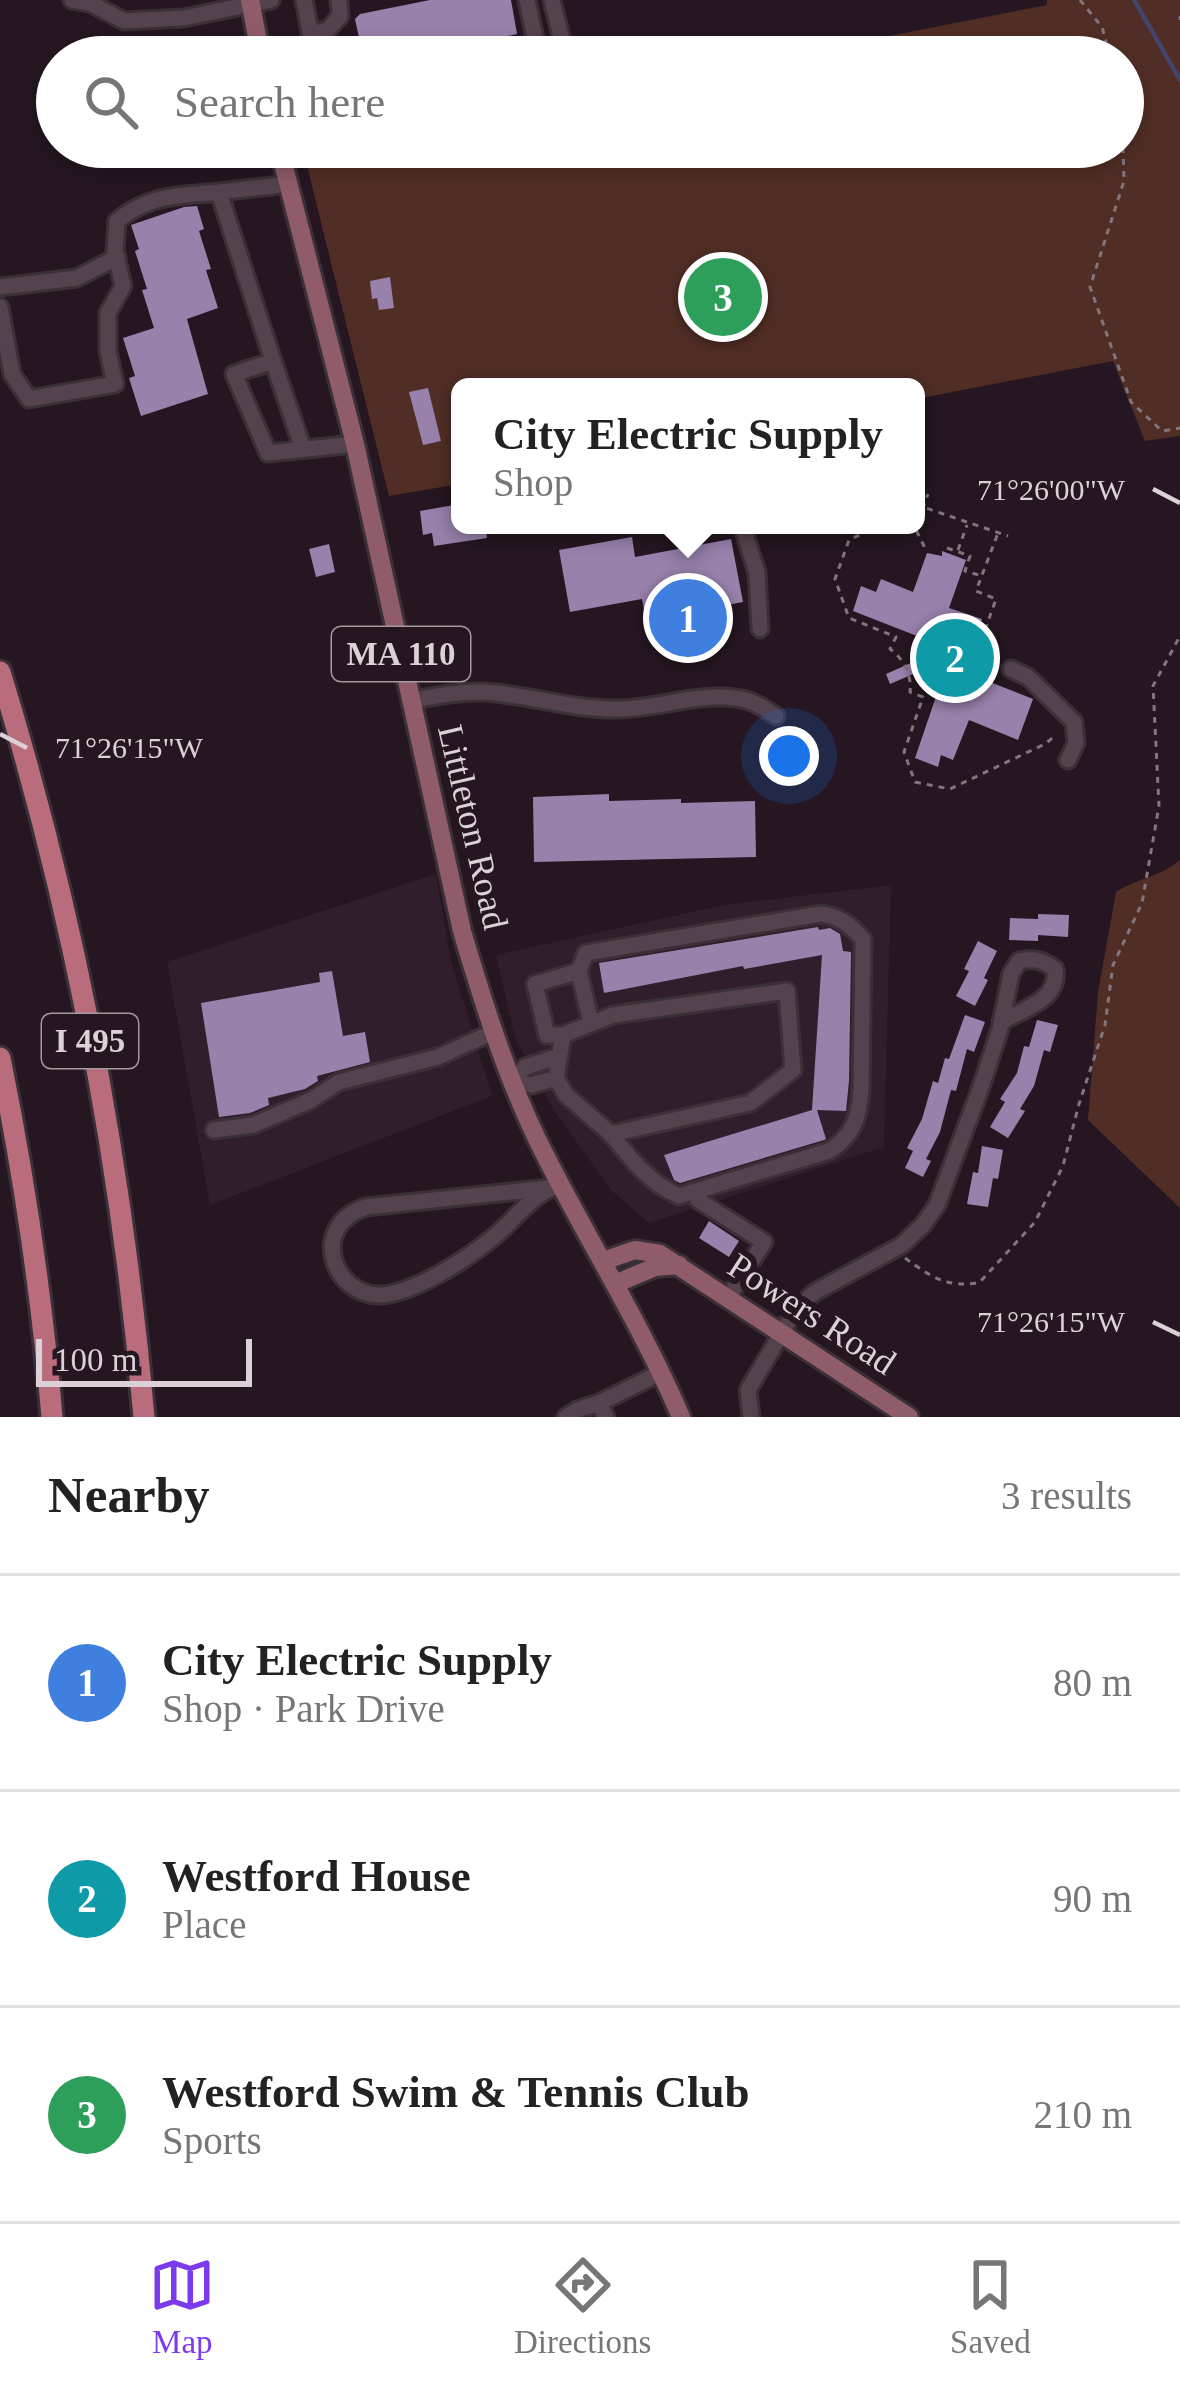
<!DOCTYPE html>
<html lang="en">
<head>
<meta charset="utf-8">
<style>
	body { margin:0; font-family:"Times New Roman",serif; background:#f6f6f6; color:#222 }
	.scale { position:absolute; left:36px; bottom:30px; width:216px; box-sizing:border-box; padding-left:12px; border:6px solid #dcd1d8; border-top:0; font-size:33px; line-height:42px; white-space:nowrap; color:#dcd1d8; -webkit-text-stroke:9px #251621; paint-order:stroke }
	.you { position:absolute; left:789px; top:756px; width:42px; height:42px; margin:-30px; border:9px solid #fff; border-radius:50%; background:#1a73e8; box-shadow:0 0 0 18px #1a73e833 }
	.badge { display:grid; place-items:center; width:78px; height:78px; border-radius:50%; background:#7c3aed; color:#fff; font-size:39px; font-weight:700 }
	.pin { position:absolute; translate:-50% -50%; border:6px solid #fff; box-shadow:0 3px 12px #0006 }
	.popup { position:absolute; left:451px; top:378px; width:474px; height:156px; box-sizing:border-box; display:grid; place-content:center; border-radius:18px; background:#fff; filter:drop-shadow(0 3px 9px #0005); font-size:39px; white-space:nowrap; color:#767676 }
	.popup b { font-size:45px; color:#222 }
	.popup::after { content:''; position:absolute; left:50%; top:100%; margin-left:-24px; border:24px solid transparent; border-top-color:#fff }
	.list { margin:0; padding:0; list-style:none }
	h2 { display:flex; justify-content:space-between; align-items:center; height:156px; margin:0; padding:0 48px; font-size:51px }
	h2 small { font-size:39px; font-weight:400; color:#767676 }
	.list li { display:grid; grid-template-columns:78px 1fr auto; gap:36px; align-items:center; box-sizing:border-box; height:216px; padding:0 48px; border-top:3px solid #e0e0e0 }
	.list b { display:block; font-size:45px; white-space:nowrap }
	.list p { margin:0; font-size:39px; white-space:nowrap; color:#767676 }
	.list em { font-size:39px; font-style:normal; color:#767676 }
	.icon { flex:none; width:66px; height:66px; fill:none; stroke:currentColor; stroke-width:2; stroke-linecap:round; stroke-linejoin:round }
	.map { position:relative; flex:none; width:1180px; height:1417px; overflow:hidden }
	.search { position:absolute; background:#fff; box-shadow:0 6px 18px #0003; left:36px; right:36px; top:36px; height:132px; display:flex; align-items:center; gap:30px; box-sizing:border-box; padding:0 42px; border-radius:66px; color:#767676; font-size:45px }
	.sheet { height:804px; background:#fff }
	nav { display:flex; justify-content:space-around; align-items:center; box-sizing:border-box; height:168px; border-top:3px solid #e0e0e0; background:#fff; font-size:33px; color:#767676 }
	nav a { display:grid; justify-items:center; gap:6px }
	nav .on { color:#7c3aed }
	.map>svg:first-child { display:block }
	.built { fill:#311e2c }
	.green { fill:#512e25 }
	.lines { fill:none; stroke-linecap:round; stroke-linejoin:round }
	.stream { stroke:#43456d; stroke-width:4.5 }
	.building { fill:#9881ab }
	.minor-casing { stroke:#3b3037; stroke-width:21 }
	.major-casing { stroke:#3b3037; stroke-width:24 }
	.highway-casing { stroke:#3b3037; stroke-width:27 }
	.path { stroke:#82757e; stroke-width:3; stroke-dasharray:6 6; stroke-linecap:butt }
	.minor { stroke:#54424e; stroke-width:15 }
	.major { stroke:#915c6a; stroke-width:18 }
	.highway { stroke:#b96d7c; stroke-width:21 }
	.ticks { fill:none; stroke:#dcd1d8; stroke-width:4.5 }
	.labels { text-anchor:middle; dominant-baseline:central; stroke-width:12; stroke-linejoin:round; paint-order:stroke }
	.shield { fill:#251621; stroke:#a599a1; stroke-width:3 }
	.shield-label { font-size:33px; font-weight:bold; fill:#dcd1d8 }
	.street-label { font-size:36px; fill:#dcd1d8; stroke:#251621 }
	.ticks-label { font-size:30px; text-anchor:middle; fill:#dcd1d8; stroke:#251621; stroke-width:12; stroke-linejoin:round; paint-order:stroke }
</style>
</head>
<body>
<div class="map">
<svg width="1180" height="1417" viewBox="0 0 1180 1417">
	<rect width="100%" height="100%" fill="#251621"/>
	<!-- built -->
	<path class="built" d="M436,874L451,961L492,1096L210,1205L167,962Z
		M891,885L884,1147L649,1223L612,1191L555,1112L515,1038L496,955L724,905Z"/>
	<!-- green -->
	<path class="green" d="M1047,0H1180V436L1145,441L1113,361L916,399V387H460V484L389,496L305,158L360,147H1123V57H802L884,37L1047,5Z
		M1180,860V1208L1088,1120L1098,992L1116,892C1140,877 1158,878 1180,860Z"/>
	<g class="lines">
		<!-- stream -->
		<path class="stream" d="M1134,0L1180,80"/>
	</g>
	<!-- building -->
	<path class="building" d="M430,0H511L517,34L411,57H340L339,52L361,47L355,19L360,14Z
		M197,206L204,229L199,231L211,269L206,270L218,308L187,319L208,394L141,416L129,378L135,376L123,338L154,328L142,290L147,289L135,251L139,249L131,225L184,207Z
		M390,277L394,308L379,310L377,298L372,299L370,281Z
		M428,388L441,441L423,445L409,392Z
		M460,504V525H485L487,538L434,546L432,533L423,535L420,511Z
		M632,537L635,557L731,539L743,602L646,620L642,599L570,612L559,550Z
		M329,544L335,572L316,577L309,549Z
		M942,551L966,560L949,608L982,619L976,640L997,649L985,680L1033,699L1018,740L969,720L953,760L941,755L938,767L915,758L941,682L918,672L890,684L886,674L913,662L922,638L853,611L861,586L876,592L881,579L913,592L927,553L942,556Z
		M609,794V801L681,799V803L755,801L756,857L534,862L533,797Z
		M1038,914L1069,915L1068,937L1038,935V941L1009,940L1010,918L1038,919Z
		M818,927L819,930L830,928L840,934L843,951L851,952L849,1081L846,1111L817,1110L826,1139L824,1140L680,1183L674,1180L664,1155L812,1110L822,955L744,969L743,966L604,993L599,963Z
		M978,941L997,951L984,978L988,980L975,1006L956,996L969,971L964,969Z
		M332,971L343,1036L365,1032L370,1062L317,1076L318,1081L305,1089L268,1098L269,1105L250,1113L219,1117L201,1003L320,982L319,973Z
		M965,1015L985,1022L974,1052L967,1049L956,1091L951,1090L940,1132L926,1159L931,1161L923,1177L905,1168L913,1151L907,1148L922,1119L933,1081L938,1083L945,1058L949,1059Z
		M1037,1020L1058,1025L1050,1052L1044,1050L1034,1086L1020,1109L1025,1111L1008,1138L990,1127L1005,1102L1000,1099L1017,1073L1024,1046L1029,1047Z
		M982,1146L1003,1150L998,1179L993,1178L988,1207L967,1204L973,1172L978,1173Z
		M709,1221L739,1241L729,1257L699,1238Z"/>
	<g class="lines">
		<defs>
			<path id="minor" d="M72,0L90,3L124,21L184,18L271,0
				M304,0L315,57
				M552,0L566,57
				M310,34L328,30L340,16L339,0
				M183,57H201
				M514,57L538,53L527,0
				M148,147L149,152L202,147
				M0,287L77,278L117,257
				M0,307L12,374L29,399L115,384L108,351V313L123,286L115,251L117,221C149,194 180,196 219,192
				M273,361L219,192L289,184
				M303,449L273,361L234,374L268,453L355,444
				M742,525L757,573L760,629
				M1011,669L1028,677L1074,722L1076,743L1068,760
				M411,701C435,696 460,691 485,692C528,695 571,709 614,709C655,710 693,693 734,698C751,699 762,707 776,716
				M579,971L586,953L821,914C840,916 851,926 863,939L861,1090C859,1118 853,1136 829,1151L679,1196C648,1182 631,1159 611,1134
				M787,991L793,1070L750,1103L611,1134L566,1095L556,1078L563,1035L613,1015Z
				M563,1035H547L535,984L579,971L591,1023
				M556,1078L532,1085L513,1081L525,1067L560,1056
				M214,1130L253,1125L311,1100L339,1082L438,1057L493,1032
				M549,1188L366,1207C308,1226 333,1296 380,1295C414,1294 470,1257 496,1235C517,1218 533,1191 562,1185
				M698,1200L764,1242L728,1298
				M566,1417L577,1410L599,1403
				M606,1417L599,1403L660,1373
				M751,1417L748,1390L796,1309L815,1292L902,1245L923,1225L937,1205L982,1084L1000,1029L1011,974L1019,961C1034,958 1043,960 1055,969C1060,1000 1023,1009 1001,1022"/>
			<path id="major" d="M250,0L261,57
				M279,147L355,444L462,931C483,1002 505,1072 537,1139C583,1233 640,1321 681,1417
				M603,1261L635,1250L660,1254L909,1417
				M615,1284L655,1267L679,1265"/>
			<path id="highway" d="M0,672C74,913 122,1166 144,1417
				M0,1058C24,1176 42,1297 52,1417"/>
		</defs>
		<!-- minor casing -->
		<use href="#minor" class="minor-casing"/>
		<!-- major casing -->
		<use href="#major" class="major-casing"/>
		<!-- highway casing -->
		<use href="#highway" class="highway-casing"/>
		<!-- path -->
		<path class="path" d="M1080,0L1102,27L1110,57
			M1180,16V20
			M1123,147L1124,181L1090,287L1131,402L1162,431L1180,428
			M916,508L920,506L1008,536
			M916,518L920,516L928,494
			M881,525L849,540L835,579L849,618L896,637L890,649C903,658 912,675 910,692L923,697L904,752L915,782L950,789L1045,744L1056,735
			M906,525L916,530L926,550
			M947,548L970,556L965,571L982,576
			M958,550L967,525
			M985,630L996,599L976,591L998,533
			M905,1258C933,1278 945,1287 979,1283L1035,1222L1063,1166L1079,1104L1105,1025L1113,965L1142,903L1159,806L1153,686L1180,636"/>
		<!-- minor -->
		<use href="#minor" class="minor"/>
		<!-- major -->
		<use href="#major" class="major"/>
		<!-- highway -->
		<use href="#highway" class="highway"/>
	</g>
	<!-- ticks -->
	<path class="ticks" d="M1153,489L1180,503M0,734L27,748M1153,1322L1180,1335"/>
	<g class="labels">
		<!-- shield labels -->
		<g class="shield">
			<rect x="332" y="627" width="138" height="54" rx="9"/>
			<rect x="42" y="1014" width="96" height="54" rx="9"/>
		</g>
		<g class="shield-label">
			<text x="401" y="654">MA 110</text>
			<text x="90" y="1041">I 495</text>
		</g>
		<!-- street labels -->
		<g class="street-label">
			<text transform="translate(473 827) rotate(77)">Littleton Road</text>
			<text transform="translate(812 1314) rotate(33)">Powers Road</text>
		</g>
	</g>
	<g class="ticks-label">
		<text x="1051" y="500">71°26'00"W</text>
		<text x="129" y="758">71°26'15"W</text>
		<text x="1051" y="1332">71°26'15"W</text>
	</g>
</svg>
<div class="scale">100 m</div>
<div class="you"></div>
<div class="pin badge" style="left:688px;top:618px;background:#3f7fe0">1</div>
<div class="popup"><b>City Electric Supply</b>Shop</div>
<div class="pin badge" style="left:955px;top:658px;background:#0f9aa8">2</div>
<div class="pin badge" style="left:723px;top:297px;background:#2e9e5b">3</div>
<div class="search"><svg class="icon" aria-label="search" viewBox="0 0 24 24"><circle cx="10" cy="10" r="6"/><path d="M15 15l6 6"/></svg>Search here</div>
</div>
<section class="sheet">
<h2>Nearby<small>3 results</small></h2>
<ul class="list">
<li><span class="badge" style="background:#3f7fe0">1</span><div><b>City Electric Supply</b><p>Shop · Park Drive</p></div><em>80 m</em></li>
<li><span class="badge" style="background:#0f9aa8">2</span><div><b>Westford House</b><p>Place</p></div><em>90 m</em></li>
<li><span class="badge" style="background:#2e9e5b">3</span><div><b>Westford Swim &amp; Tennis Club</b><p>Sports</p></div><em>210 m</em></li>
</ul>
</section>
<nav>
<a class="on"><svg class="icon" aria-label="map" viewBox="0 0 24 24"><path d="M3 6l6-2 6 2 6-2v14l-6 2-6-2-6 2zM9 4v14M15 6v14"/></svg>Map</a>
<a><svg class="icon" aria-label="directions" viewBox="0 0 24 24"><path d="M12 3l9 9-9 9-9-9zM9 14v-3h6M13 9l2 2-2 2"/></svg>Directions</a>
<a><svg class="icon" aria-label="saved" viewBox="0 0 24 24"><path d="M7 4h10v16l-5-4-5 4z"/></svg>Saved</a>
</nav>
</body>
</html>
